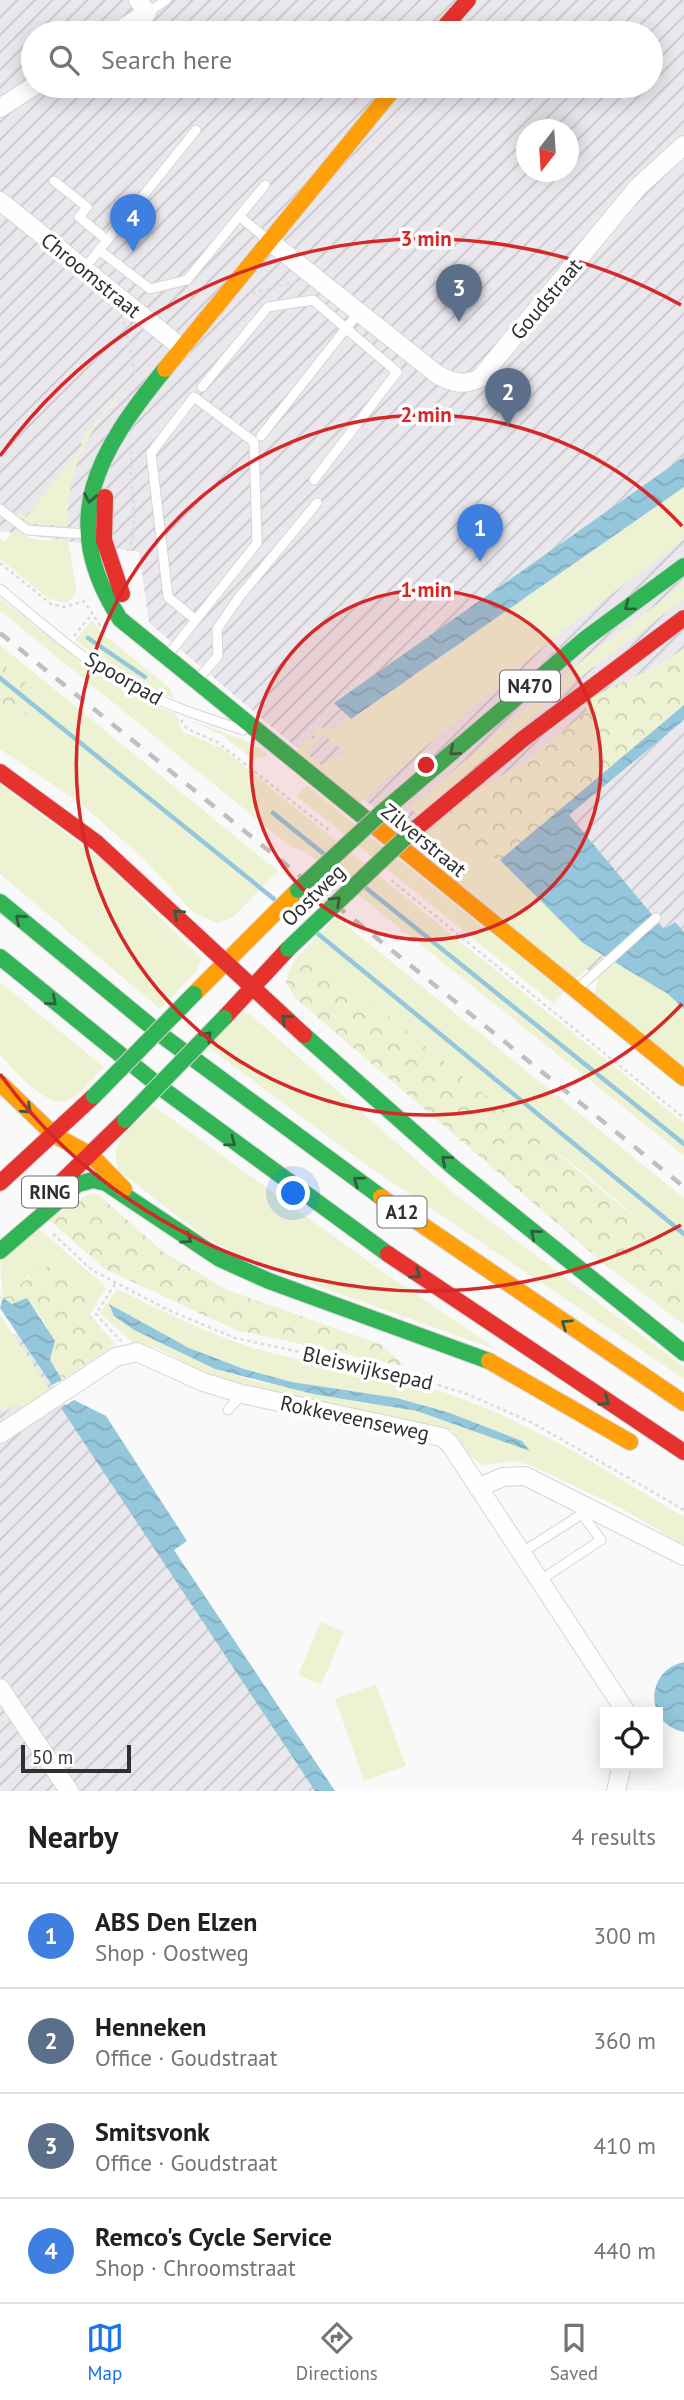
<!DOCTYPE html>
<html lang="en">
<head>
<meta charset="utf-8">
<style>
	body { margin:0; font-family:"PT Sans",sans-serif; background:#f6f6f6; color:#202124 }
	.controls { position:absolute; right:21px; bottom:21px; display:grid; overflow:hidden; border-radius:0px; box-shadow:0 4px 18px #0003 }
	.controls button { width:63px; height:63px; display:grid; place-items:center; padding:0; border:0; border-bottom:2px solid #e0e0e0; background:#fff; color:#202124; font:35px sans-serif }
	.compass { position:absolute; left:516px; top:119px; width:63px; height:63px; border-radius:50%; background:#fff; box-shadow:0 4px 18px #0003; rotate:197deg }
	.scale { position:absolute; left:21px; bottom:18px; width:110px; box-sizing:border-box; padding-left:7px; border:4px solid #313031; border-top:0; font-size:19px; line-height:24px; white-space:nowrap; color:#313031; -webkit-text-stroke:5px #fff; paint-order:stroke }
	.you { position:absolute; left:294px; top:1194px; width:24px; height:24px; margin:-18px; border:5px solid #fff; border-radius:50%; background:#1a73e8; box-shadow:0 0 0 10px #1a73e833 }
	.badge { display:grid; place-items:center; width:46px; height:46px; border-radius:50%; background:#1a73e8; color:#fff; font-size:23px; font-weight:700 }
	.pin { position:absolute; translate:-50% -58px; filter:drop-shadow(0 2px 4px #0008) }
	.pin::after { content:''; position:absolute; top:37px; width:24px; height:21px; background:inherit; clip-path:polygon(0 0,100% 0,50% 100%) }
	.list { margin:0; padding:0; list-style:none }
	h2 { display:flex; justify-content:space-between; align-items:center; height:91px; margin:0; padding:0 28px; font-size:30px }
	h2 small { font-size:23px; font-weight:400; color:#757577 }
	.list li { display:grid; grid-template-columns:46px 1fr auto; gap:21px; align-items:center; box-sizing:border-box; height:105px; padding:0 28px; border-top:2px solid #e0e0e0 }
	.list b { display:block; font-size:26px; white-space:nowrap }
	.list p { margin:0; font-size:23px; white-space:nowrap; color:#757577 }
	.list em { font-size:23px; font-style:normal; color:#757577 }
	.icon { flex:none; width:38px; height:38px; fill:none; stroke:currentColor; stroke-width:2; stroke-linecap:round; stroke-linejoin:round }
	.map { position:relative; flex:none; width:684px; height:1791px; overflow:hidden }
	.search { position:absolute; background:#fff; box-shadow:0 4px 18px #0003; left:21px; right:21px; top:21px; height:77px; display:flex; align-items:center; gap:18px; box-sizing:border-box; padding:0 24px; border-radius:38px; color:#757577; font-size:26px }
	.sheet { height:511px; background:#fff }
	nav { display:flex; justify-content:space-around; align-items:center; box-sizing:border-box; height:98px; border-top:2px solid #e0e0e0; background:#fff; font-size:19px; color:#757577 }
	nav a { display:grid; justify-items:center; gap:4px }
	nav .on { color:#1a73e8 }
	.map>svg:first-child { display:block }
	.industrial { fill:url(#industrial-furrows); fill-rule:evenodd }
	.grass { fill:#edf2d3; fill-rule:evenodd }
	.forest { fill:url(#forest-crowns) }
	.water { fill:url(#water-waves) }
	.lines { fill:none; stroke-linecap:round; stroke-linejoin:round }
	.stream { stroke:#94c7db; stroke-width:4.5 }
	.lane-casing { stroke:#d6d5d6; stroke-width:11 }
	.street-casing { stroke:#d6d5d6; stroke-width:20 }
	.fast-casing { stroke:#d6d5d6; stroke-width:18 }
	.slow-casing { stroke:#d6d5d6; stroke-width:18 }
	.jam-casing { stroke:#d6d5d6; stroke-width:18 }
	.path { stroke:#dcdbdc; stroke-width:2.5; stroke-dasharray:3.5 3.5; stroke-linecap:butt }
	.lane { stroke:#fefefe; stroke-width:9 }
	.street { stroke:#fefefe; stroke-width:18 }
	.fast { stroke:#30b455; stroke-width:16 }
	.slow { stroke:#ff9f0a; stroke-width:16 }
	.jam { stroke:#e5322d; stroke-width:16 }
	.rail { stroke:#bfbfbf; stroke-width:4.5; stroke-dasharray:12 12; stroke-linecap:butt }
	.fast-bridge-casing { stroke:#d6d5d6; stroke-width:18; stroke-linecap:butt }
	.fast-bridge { stroke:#30b455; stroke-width:16 }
	.oneway { stroke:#315e3e }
	.ring { fill:none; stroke:#d62828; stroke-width:3.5 }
	.labels { text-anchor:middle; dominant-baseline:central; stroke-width:7; stroke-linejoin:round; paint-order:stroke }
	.shield { fill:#fff; stroke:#6f6e6f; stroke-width:2 }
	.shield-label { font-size:19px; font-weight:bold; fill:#313031 }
	.street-label { font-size:21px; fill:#313031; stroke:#fff }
	.centre { fill:#d62828; stroke:#fff; stroke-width:3.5 }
	.ring-label { font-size:21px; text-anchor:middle; font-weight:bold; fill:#d62828; stroke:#fff; stroke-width:7; stroke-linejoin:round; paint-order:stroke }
</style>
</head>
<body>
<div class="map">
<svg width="684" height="1791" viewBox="0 0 684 1791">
	<defs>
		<pattern id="industrial-furrows" width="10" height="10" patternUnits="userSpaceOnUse" patternTransform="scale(1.75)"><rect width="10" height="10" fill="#ebe8ed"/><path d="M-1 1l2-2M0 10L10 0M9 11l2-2" fill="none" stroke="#cac7cc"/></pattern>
		<pattern id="forest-crowns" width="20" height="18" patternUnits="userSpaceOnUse" patternTransform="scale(1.75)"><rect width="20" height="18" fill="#edf2d3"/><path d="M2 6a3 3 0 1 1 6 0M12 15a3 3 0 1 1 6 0" fill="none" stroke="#ccd0b6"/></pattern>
		<pattern id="water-waves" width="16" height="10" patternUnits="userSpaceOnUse" patternTransform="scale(1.75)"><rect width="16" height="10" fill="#94c7db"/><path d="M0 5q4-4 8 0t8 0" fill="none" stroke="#80abbc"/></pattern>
	</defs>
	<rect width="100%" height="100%" fill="#faf9fa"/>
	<!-- industrial -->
	<path class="industrial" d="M0,0H684V1047L450,860L336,781L149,623L139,552L0,531ZM33,33H651V86H33ZM526,130H568V172H526Z
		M18,1333L322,1791H0V1338Z"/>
	<!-- grass -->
	<path class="grass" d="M122,390C117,401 107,411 99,421C77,452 67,489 67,526L34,524L17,516V511L26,517L83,446L80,442Z
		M684,487V539L555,637L359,803L296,752L311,737L316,741L305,752L321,765L346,752L323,734L317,739L313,734L321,727L323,729L327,726L333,731L348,716L352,719Z
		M14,531L37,540H68L77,592L67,603L49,599L0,559V538L5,542Z
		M684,584V599L567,687L418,815L410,808L586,657Z
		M0,598C56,643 108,688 176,714L182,731L223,749L684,1123V1156L304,851L291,847L0,611Z
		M92,620L103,634L170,688L174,699L107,664L75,640Z
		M0,645L278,871L232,918L217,923L193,912L145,860L80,803L0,749V717L27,714L39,694L0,662Z
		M187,719L245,740L267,754L263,759L258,756L254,761L224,736Z
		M0,784L104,862L202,959L195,973L160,1009L0,874Z
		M306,785L564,992L554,1004L297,796Z
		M436,823L472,852L500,860L583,943L602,955L576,979L412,848Z
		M336,917L684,1198V1257L579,1169L295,959Z
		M615,963L668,994L684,1009V1067L594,994L599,976Z
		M0,982L104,1067C94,1077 84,1091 72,1098C47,1113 16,1070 0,1055Z
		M243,1012L251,1015L462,1200L684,1367V1379L365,1164L208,1047Z
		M154,1106L376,1267L498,1350L256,1264L205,1237L119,1171C106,1141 134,1126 154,1106Z
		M38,1228L104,1285L106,1289L99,1299L77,1271L27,1276L19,1289L3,1298L0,1262Z
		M117,1289C171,1315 225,1343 284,1356C336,1368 389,1374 440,1391C528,1420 605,1470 684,1517V1545L619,1507L532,1466L515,1461L482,1465L471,1457L451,1430L252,1388L196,1369L157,1348L133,1343L100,1313ZM109,1305L189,1348L244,1369L292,1382L397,1398L450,1413L521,1441L417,1411L255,1381L215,1369L134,1330L114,1316Z
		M0,1315L50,1390L27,1407L17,1404L4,1412L0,1405Z
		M321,1622L344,1632L321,1685L298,1675Z
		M376,1684L406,1766L364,1781L335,1699Z"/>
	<!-- forest -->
	<path class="forest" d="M684,648V705L500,860L472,852L436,823L457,803L528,759L588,711L583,704L591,698L664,662Z
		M0,662L39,694L27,714L0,717Z
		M316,957L684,1257V1325L609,1268L295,998L285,981L295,959Z
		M89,1194L100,1196L161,1250L225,1289L382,1345L406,1367L236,1330L105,1269L49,1220Z
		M53,1265C79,1268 84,1278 99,1299L90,1315L116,1345L62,1380L50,1360C60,1336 41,1318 27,1299L12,1304L3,1298L0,1301V1294L3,1298C22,1287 30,1270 53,1265Z"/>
	<!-- water -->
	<path class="water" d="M684,457V487L351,719L334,703Z
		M684,705V720L569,815L664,929L675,922L684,932V1009L668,994L583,943L500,860Z
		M3,1298L12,1304L27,1298L55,1341L50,1360L62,1380L52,1385L0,1308Z
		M109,1304L189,1348L244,1369L292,1382L397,1398L450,1413L522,1441L530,1451L417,1411L313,1394L215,1369L134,1330L114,1316Z
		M74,1400L106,1416L187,1541L174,1550L335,1791H315L61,1408Z
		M684,1662V1732C644,1724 645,1670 684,1662Z"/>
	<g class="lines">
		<!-- stream -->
		<path class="stream" d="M88,638L145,677
			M0,678L274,899
			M273,813L324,854
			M366,888L684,1144
			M317,933L684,1234"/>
		<defs>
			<path id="lane" d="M147,13L166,0
				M54,181L87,207L79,217L107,240
				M239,216L268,240
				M99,250L150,289L187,280L265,185
				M84,269L196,130
				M202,387L268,307L313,300L397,372L314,480
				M261,436L359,312
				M0,509L27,530L86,534
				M0,589C40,622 81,659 126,684C163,704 203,717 243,730
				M168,655L257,543L254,442L194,397L151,453L168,597L196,620
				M198,679L218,656L217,629L240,596L317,503
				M577,989L656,918
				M228,1410L242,1394
				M521,1553L582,1514L601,1540L539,1581"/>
			<path id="street" d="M115,33L147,13L138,0
				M0,108L34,86
				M0,201L182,348
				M268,240L438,375C453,383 464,386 480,378L638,187L684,145
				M0,1434L116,1357L137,1352L203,1382L242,1394L442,1437L450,1444L626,1712
				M478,1488L503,1477L525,1476L684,1556
				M0,1688L69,1791
				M616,1791L622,1765"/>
			<path id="fast" d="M165,369C98,452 56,519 120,619L371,823
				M381,813L585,639L684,566
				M0,902L164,1037L381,1197
				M0,957L164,1090L388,1254
				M304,1035L453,1167L684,1353
				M0,1251L78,1184L93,1180L106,1183L220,1259L269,1281L489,1361"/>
			<path id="slow" d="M165,369L396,86
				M371,823L684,1078
				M194,994L298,890
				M0,1083L54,1135L91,1155L124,1189
				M381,1197L684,1403
				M489,1361L630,1442"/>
			<path id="jam" d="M439,33L468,0
				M105,497L104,540L122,594
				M0,772L97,843L304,1035
				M408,835L523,739L684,618
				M224,1018L288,949
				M0,1183L94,1096
				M49,1194L125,1120
				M388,1254L684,1452"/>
		</defs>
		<!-- lane casing -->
		<use href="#lane" class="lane-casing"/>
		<!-- street casing -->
		<use href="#street" class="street-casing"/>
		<!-- fast casing -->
		<use href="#fast" class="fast-casing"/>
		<!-- slow casing -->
		<use href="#slow" class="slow-casing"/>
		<!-- jam casing -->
		<use href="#jam" class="jam-casing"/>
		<!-- path -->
		<path class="path" d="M252,293L296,282
			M124,322L135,374
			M127,551C144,525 124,479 133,446
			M0,563L51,604L64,607L84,601L101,627
			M74,636L92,614
			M181,720L187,729L217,742L331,832
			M391,880L684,1118
			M53,1234L92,1270L168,1310L235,1338L406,1375L467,1394L533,1423L684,1510
			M115,1284L96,1314L121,1341"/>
		<!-- lane -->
		<use href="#lane" class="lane"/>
		<!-- street -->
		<use href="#street" class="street"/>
		<!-- fast -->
		<use href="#fast" class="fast"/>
		<!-- slow -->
		<use href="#slow" class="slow"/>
		<!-- jam -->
		<use href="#jam" class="jam"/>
		<!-- rail -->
		<path class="rail" d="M0,633L684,1187"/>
		<defs>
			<path id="fast-bridge" d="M298,890L381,813
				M288,949L408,835
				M94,1096L194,994
				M125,1120L224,1018"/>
		</defs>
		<!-- fast-bridge casing -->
		<use href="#fast-bridge" class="fast-bridge-casing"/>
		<!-- fast-bridge -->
		<use href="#fast-bridge" class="fast-bridge"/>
	</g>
	<!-- one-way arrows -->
	<defs><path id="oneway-chevron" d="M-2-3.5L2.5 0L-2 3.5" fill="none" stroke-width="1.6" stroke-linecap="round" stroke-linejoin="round" transform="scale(1.75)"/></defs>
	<g class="oneway">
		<use href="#oneway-chevron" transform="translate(90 498) rotate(100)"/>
		<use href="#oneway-chevron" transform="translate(629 606) rotate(144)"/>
		<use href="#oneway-chevron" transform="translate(454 751) rotate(140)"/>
		<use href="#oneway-chevron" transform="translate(336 901) rotate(-44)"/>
		<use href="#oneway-chevron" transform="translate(178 914) rotate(-138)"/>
		<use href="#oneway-chevron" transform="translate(20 919) rotate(-140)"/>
		<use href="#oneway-chevron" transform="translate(52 1001) rotate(40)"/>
		<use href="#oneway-chevron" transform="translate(286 1019) rotate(-138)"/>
		<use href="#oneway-chevron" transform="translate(207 1036) rotate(-46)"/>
		<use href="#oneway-chevron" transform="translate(27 1109) rotate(43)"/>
		<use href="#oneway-chevron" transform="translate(231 1142) rotate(36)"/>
		<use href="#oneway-chevron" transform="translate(446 1160) rotate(-139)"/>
		<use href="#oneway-chevron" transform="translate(358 1181) rotate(-144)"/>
		<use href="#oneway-chevron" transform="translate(535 1234) rotate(-140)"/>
		<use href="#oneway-chevron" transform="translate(187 1239) rotate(34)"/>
		<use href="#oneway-chevron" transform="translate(416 1274) rotate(34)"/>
		<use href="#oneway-chevron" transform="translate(566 1324) rotate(-146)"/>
		<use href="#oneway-chevron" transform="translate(605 1401) rotate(33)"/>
	</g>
	<!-- distance rings -->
	<circle cx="426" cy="765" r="175" fill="#d62828" fill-opacity=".12"/>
	<g class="ring">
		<circle cx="426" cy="765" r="175"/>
		<path d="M682 1004A350 350 0 1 1 682 526"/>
		<path d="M681 1225A526 526 0 0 1 0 1074M0 456A526 526 0 0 1 681 305"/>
	</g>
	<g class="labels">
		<!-- shield labels -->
		<g class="shield">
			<rect x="500" y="670.5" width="60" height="31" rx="5"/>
			<rect x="22" y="1176.5" width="56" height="31" rx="5"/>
			<rect x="377.5" y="1196.5" width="49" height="31" rx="5"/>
		</g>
		<g class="shield-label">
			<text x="530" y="686">N470</text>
			<text x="50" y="1192">RING</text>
			<text x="402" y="1212">A12</text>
		</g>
		<!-- street labels -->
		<g class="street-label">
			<text transform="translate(91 275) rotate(39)">Chroomstraat</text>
			<text transform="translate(546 299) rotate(-50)">Goudstraat</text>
			<text transform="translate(124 678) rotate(30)">Spoorpad</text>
			<text transform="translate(424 840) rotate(39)">Zilverstraat</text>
			<text transform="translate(313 895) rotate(-44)">Oostweg</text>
			<text transform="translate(368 1368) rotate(13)">Bleiswijksepad</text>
			<text transform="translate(355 1418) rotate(12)">Rokkeveenseweg</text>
		</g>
	</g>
	<circle cx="426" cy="765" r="10" class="centre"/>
	<g class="ring-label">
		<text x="426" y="246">3 min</text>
		<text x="426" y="422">2 min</text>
		<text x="426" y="597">1 min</text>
	</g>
</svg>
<div class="controls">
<button><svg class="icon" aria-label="locate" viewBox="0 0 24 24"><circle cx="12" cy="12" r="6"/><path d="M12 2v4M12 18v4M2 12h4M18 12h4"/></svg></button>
</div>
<svg class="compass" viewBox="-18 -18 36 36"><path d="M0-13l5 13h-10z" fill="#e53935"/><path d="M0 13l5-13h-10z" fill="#757577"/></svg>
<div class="scale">50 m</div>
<div class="you"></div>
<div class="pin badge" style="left:480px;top:562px;background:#3f7fe0">1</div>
<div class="pin badge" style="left:508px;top:426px;background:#5c6f8a">2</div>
<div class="pin badge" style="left:459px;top:322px;background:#5c6f8a">3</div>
<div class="pin badge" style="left:133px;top:252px;background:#3f7fe0">4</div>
<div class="search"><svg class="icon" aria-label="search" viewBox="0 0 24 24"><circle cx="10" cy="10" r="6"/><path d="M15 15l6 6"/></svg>Search here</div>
</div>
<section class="sheet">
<h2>Nearby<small>4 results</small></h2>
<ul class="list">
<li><span class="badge" style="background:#3f7fe0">1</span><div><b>ABS Den Elzen</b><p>Shop · Oostweg</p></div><em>300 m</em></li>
<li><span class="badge" style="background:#5c6f8a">2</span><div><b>Henneken</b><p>Office · Goudstraat</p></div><em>360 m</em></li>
<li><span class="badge" style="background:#5c6f8a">3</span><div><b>Smitsvonk</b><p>Office · Goudstraat</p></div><em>410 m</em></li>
<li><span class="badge" style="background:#3f7fe0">4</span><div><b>Remco's Cycle Service</b><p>Shop · Chroomstraat</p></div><em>440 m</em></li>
</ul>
</section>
<nav>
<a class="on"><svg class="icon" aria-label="map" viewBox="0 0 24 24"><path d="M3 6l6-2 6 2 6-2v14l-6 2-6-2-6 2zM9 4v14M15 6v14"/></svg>Map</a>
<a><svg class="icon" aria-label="directions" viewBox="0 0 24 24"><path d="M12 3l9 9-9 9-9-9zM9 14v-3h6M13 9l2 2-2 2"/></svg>Directions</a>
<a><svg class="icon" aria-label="saved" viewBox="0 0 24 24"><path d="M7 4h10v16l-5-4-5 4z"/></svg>Saved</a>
</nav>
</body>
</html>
